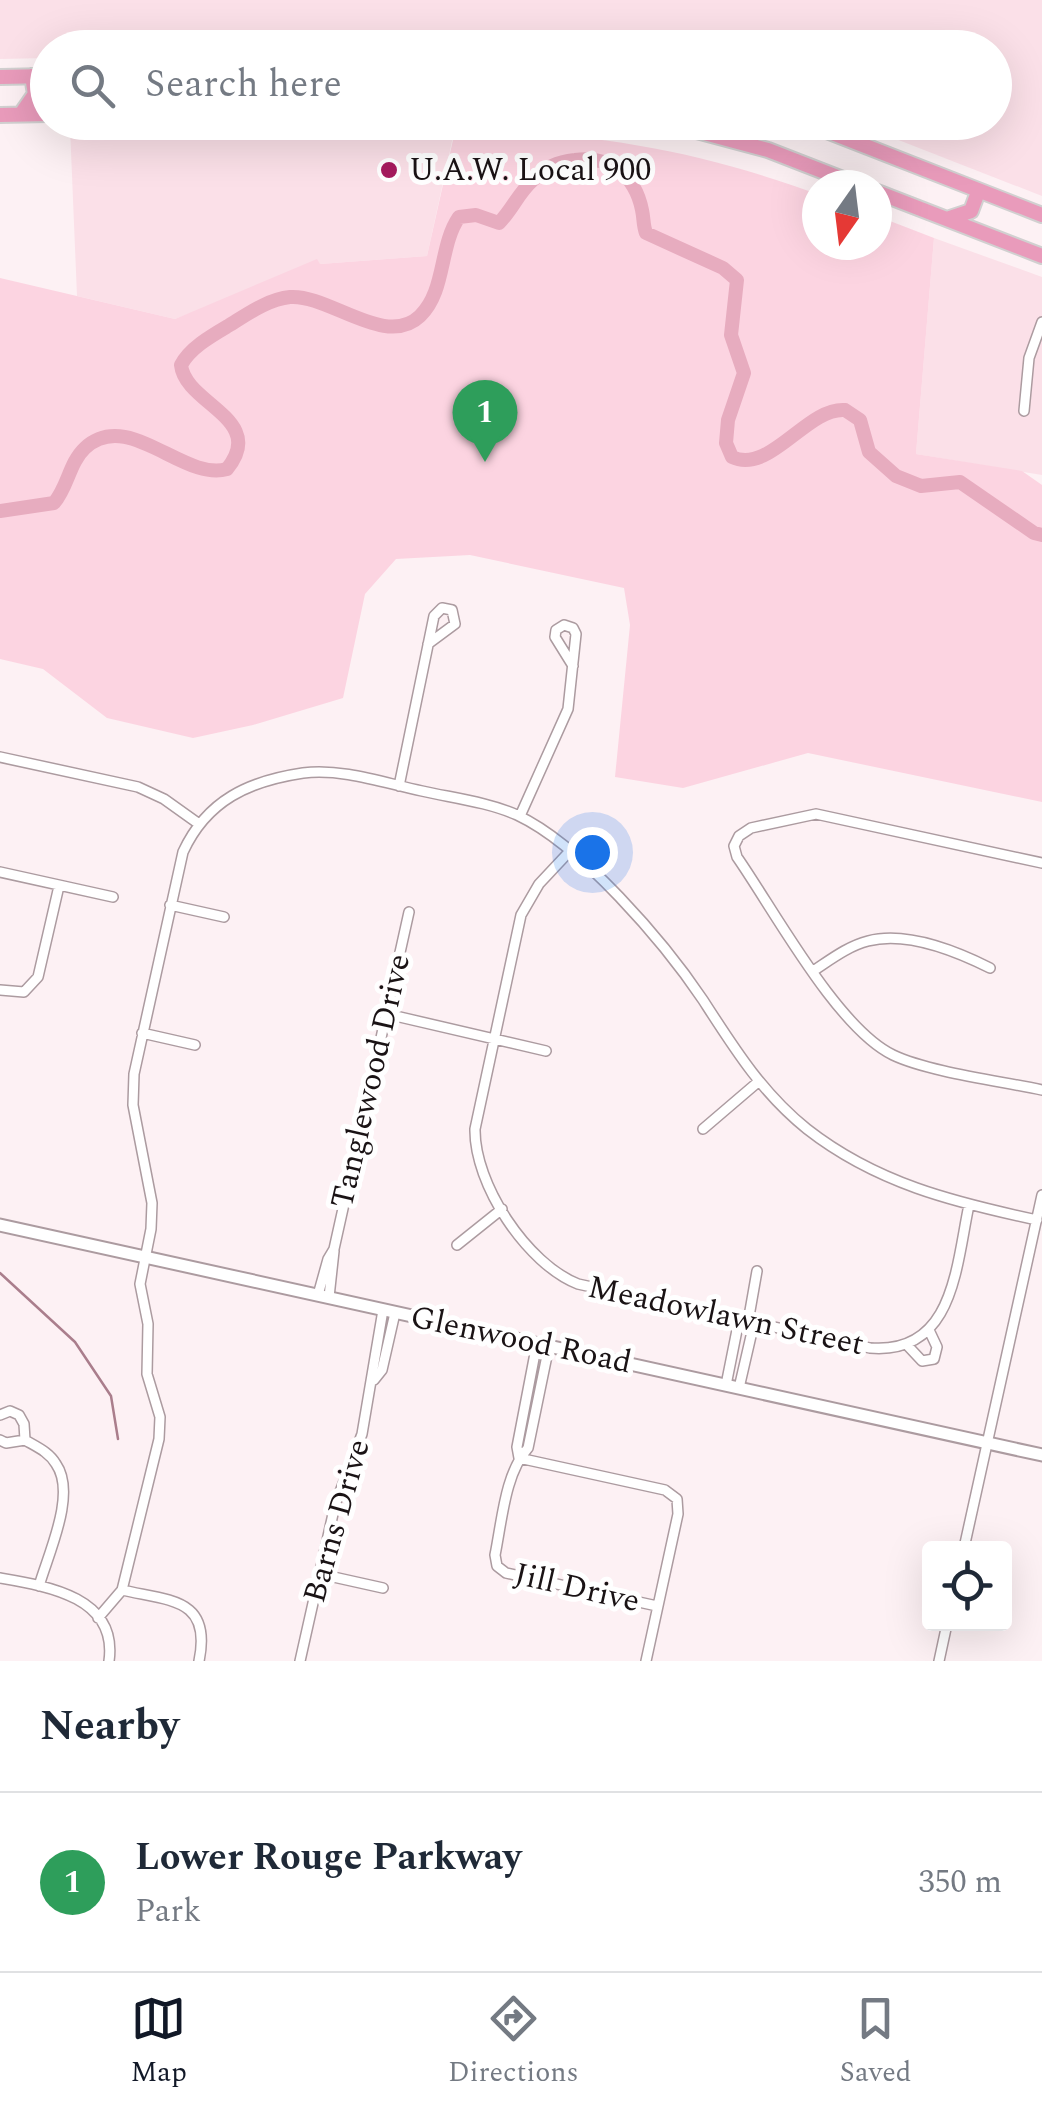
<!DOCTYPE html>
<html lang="en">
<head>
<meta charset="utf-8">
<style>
	body { margin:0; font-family:Spectral,serif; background:#f6f6f7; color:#1f2937 }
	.controls { position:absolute; right:30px; bottom:30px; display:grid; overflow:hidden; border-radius:10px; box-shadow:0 10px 40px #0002 }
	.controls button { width:90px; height:90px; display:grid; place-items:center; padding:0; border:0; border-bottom:2px solid #e0e1e3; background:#fff; color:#1f2937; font:50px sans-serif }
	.compass { position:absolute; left:802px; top:170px; width:90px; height:90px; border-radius:50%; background:#fff; box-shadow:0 10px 40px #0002; rotate:194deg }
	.you { position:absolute; left:592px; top:852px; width:35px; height:35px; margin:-25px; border:8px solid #fff; border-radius:50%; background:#1a73e8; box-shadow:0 0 0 15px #1a73e833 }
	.badge { display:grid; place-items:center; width:65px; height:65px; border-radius:50%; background:#111827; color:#fff; font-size:32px; font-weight:700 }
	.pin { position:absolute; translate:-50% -82px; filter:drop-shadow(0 2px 5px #0008) }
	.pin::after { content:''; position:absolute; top:52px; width:35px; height:30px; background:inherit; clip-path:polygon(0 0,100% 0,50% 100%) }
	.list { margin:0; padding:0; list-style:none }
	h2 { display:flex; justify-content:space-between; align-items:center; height:130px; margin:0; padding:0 40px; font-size:42px }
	h2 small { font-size:32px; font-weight:400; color:#747a83 }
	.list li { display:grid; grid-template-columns:65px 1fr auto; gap:30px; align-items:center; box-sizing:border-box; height:180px; padding:0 40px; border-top:2px solid #e0e1e3 }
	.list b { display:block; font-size:38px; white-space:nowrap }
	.list p { margin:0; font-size:32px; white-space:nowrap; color:#747a83 }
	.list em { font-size:32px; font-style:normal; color:#747a83 }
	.icon { flex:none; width:55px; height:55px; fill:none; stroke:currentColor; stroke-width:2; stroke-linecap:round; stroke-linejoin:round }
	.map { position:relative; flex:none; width:1042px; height:1661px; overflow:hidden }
	.search { position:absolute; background:#fff; box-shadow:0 10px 40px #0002; left:30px; right:30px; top:30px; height:110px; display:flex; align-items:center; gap:25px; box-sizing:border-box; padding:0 35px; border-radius:55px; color:#747a83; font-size:38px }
	.sheet { height:310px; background:#fff }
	nav { display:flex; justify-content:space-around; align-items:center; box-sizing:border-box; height:140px; border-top:2px solid #e0e1e3; background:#fff; font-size:28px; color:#747a83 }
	nav a { display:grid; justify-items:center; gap:5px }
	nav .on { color:#111827 }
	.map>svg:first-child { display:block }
	.built { fill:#fbe0e8 }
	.green { fill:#fcd4e1 }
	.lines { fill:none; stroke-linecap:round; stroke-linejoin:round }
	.stream { stroke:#aa7e8c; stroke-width:2.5 }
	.river { stroke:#e7acbf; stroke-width:14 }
	.minor-casing { stroke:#ac9ba0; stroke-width:12 }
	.tertiary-casing { stroke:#ac9ba0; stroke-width:15 }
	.primary-casing { stroke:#d1d0d0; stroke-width:18 }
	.minor { stroke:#fff; stroke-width:9 }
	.tertiary { stroke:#fff; stroke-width:11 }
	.primary { stroke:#e99bbb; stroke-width:14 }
	.poi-dot { fill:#a61a5e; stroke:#fff; stroke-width:4 }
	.labels { text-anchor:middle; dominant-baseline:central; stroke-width:10; stroke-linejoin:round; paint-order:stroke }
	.poi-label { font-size:32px; fill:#1a1315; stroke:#fff; text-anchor:start }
	.street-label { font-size:32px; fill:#1a1315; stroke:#fff }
</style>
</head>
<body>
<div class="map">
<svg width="1042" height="1661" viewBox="0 0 1042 1661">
	<rect width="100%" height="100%" fill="#fdf1f4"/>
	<!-- built -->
	<path class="built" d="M0,0H1042V196L855,123L994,122V48H596L502,41L500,48H48L47,58L0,59Z
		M289,123H456L427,256L320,264L175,319L77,296L70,127Z
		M934,238L1042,277V475L916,454Z"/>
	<!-- green -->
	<path class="green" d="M455,131C590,132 690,148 817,194V245H877V216L934,238L916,454L1022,471L1042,485V802L808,753L683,788L615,777L630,625L624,588L470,555L396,559L365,594L343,698L253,725L193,738L107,718L43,669L0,659V278L175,319L317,259L320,264L427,256Z"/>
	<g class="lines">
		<!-- stream -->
		<path class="stream" d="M0,1273L75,1342L111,1396L118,1439"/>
		<!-- river -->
		<path class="river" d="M0,511L54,503C68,487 69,463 85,448C128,408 184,482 227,469C268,419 185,404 181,365C190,348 211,336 228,326C246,315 268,299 290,297C329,294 386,349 420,316C446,291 439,246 459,217L476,215L499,223C512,210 519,192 533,180C546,167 557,162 575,160C609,155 635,175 642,210C644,219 643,225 646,233L723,268L737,280L731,335L744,373L728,420L726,443L732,457C770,475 807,407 845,410L860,420L869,452L896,476L921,486L960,482L1034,533L1042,535"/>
		<defs>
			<path id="minor" d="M1024,411L1029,358L1042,322
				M0,757L138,787L164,799L199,824
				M399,786L434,616L442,608L452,610L455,624L428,644
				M520,816L568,709L576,634L573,628L564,625L556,630L555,637L573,666
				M569,852L539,884L521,915L475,1129C474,1184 527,1264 578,1284L870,1348C954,1355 956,1266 969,1205
				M1042,863L816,814L751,828L739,836L734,846L737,857C774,910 837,1028 893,1055C929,1072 1000,1081 1042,1090
				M0,872L113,897
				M170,905L224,917
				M813,971C830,960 848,946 868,941C906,931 956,951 990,968
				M0,990L24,992L38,977L59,886
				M387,1014L546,1051
				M142,1033L195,1045
				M703,1129L758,1082
				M457,1245L502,1209
				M318,1295L328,1259L334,1249L409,912
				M329,1297L334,1251
				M748,1322L757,1271
				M907,1345L922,1361L934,1359L937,1347L929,1330
				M549,1346L528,1448C505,1473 502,1521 495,1555L497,1566L506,1573L657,1606
				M374,1380L382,1370L395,1313
				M726,1385L739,1320
				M739,1388L754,1323
				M0,1415L10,1411L19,1415L24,1424L25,1440L6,1443L0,1440
				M25,1440C37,1447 49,1452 56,1464C77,1494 48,1554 39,1586
				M519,1458L665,1490L677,1499L678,1514L646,1661
				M519,1458L517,1447L537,1343
				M964,1548L1042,1195
				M320,1574L383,1588
				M0,1578C47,1586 118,1597 109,1661
				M122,1590C170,1601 212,1598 199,1661
				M98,1618L122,1590L159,1439L160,1417L147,1374L148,1324L140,1284L151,1229L152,1203L133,1105L134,1074L183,852C207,800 249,781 303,773C342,768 384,783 422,791C453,798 488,802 517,815C581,845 664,942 703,1000C734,1048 762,1093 807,1129C876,1183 953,1202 1037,1220
				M300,1661L335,1505L362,1434L383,1310
				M939,1661L947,1624"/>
			<path id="tertiary" d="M0,1225L1042,1455"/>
			<path id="primary" d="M0,77L48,76
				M21,114L35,94L32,76
				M0,115L48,114
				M663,122L768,150L858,185
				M804,122L1042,215
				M877,192L1042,256
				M947,219L971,211L978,192"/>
		</defs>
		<!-- minor casing -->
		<use href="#minor" class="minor-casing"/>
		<!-- tertiary casing -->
		<use href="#tertiary" class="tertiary-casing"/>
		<!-- primary casing -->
		<use href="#primary" class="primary-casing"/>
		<!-- minor -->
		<use href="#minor" class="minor"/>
		<!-- tertiary -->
		<use href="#tertiary" class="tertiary"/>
		<!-- primary -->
		<use href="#primary" class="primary"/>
	</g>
	<!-- markers -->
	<circle class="poi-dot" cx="389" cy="170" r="10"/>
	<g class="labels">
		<!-- poi labels -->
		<g class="poi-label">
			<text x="409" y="170">U.A.W. Local 900</text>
		</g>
		<!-- street labels -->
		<g class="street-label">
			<text transform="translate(371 1081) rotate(-77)">Tanglewood Drive</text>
			<text transform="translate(726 1316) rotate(12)">Meadowlawn Street</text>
			<text transform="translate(521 1340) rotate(12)">Glenwood Road</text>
			<text transform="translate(337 1521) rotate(-74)">Barns Drive</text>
			<text transform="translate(577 1588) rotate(13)">Jill Drive</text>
		</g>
	</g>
</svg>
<div class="controls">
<button><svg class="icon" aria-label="locate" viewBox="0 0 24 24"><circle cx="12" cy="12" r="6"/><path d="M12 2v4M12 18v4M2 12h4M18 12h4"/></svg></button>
</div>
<svg class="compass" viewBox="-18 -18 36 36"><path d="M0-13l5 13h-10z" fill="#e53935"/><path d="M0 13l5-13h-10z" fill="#747a83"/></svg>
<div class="you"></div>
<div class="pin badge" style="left:485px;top:462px;background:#2e9e5b">1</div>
<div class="search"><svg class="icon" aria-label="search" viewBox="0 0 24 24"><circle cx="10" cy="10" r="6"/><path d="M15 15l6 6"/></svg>Search here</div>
</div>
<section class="sheet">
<h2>Nearby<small></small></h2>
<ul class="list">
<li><span class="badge" style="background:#2e9e5b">1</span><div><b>Lower Rouge Parkway</b><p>Park</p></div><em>350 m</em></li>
</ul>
</section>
<nav>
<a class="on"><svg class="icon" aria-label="map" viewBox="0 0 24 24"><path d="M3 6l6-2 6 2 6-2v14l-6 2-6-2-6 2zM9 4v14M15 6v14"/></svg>Map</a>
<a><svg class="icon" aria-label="directions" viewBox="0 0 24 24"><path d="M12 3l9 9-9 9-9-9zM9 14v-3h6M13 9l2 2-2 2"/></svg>Directions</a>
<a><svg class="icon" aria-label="saved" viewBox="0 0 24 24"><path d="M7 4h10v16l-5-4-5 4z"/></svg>Saved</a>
</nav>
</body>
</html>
